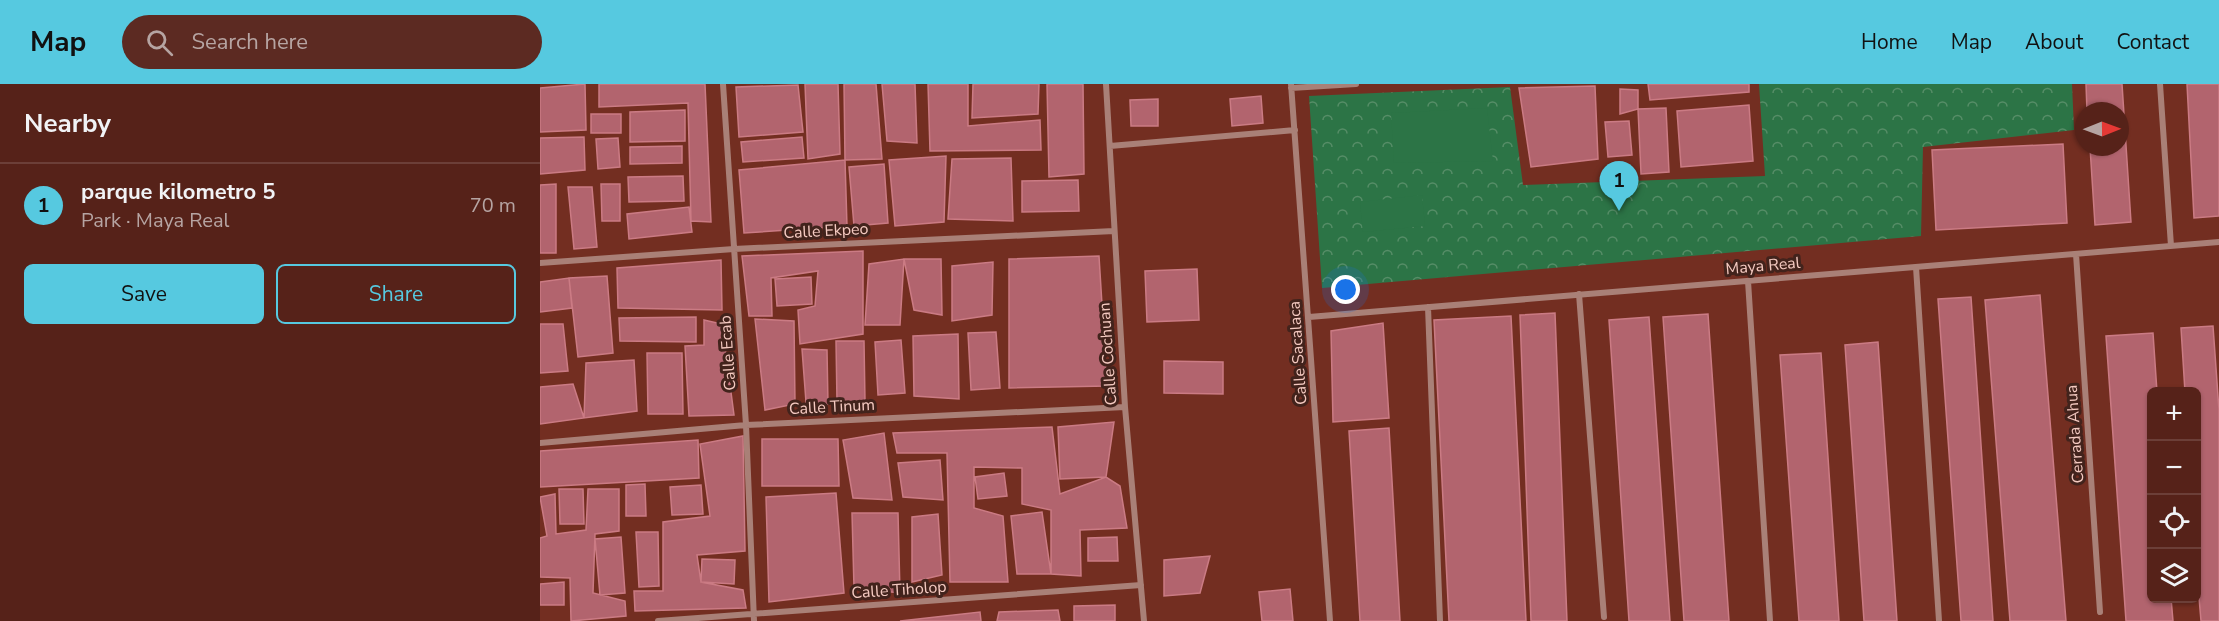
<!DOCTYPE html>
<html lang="en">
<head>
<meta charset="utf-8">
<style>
	body { margin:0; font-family:"Nunito Sans",sans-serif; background:#5c2a22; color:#f1f3f6 }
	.controls { position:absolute; right:18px; bottom:18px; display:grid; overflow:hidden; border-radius:9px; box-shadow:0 2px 4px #0004 }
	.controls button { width:54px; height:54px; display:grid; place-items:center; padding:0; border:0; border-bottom:2px solid #6c3f38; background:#562219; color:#f1f3f6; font:30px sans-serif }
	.compass { position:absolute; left:1535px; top:18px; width:54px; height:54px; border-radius:50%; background:#562219; box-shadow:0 2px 4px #0004; rotate:89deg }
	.you { position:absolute; left:806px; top:206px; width:21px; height:21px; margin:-15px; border:4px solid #fff; border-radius:50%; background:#1a73e8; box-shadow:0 0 0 9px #1a73e833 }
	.badge { display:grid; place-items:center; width:39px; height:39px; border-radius:50%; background:#56c9e0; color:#111; font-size:20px; font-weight:700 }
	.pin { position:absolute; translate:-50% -50px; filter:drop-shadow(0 2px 3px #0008) }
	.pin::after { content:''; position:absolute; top:32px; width:21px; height:18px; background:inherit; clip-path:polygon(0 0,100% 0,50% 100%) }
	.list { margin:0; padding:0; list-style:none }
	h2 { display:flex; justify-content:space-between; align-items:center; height:78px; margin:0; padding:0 24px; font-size:26px }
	h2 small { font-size:20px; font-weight:400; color:#b6a4a2 }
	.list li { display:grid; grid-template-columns:39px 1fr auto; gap:18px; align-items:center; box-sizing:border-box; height:84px; padding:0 24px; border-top:2px solid #6c3f38 }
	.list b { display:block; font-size:22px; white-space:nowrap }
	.list p { margin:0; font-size:20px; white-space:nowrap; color:#b6a4a2 }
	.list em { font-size:20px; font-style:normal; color:#b6a4a2 }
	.actions { display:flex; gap:12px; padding:18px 24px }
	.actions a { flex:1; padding:14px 0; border:2px solid #56c9e0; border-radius:9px; text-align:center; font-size:21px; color:#56c9e0 }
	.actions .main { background:#56c9e0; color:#111 }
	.icon { flex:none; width:33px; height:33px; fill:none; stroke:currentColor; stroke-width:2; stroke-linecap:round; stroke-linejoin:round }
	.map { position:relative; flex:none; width:1679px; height:537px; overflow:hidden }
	header { display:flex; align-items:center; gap:36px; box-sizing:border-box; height:84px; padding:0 30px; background:#56c9e0; color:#111 }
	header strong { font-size:28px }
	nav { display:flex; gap:33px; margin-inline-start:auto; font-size:21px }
	.search { width:420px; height:54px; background:#5c2a22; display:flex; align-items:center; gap:15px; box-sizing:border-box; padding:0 21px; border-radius:33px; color:#b6a4a2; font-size:22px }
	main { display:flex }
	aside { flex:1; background:#562219 }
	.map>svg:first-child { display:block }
	.park { fill:url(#park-crowns) }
	.pitch { fill:#2c7446 }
	.building { fill:#b2646e; stroke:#cb7b84; stroke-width:1.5 }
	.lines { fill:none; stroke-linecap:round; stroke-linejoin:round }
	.minor { stroke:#a98077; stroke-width:6 }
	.labels { text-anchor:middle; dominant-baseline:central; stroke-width:6; stroke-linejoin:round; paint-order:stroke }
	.street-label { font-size:16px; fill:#f5cac1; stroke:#42231c }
</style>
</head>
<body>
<header>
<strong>Map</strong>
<div class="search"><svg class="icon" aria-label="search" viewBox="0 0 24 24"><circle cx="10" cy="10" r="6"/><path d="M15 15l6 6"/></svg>Search here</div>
<nav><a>Home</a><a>Map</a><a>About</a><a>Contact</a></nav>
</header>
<main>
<aside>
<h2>Nearby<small></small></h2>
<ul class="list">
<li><span class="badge">1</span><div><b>parque kilometro 5</b><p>Park · Maya Real</p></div><em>70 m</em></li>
</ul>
<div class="actions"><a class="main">Save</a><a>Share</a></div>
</aside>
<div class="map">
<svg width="1679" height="537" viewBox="0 0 1679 537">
	<defs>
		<pattern id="park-crowns" width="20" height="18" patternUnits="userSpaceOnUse" patternTransform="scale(1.5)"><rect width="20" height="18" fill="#2c7446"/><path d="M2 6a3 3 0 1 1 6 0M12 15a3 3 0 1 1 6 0" fill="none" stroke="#568d67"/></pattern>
	</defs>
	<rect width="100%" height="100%" fill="#732e21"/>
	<!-- park -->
	<path class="park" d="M1219,0H1532L1534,46L1383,63L1381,152L782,204L769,12L970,3L983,101L1225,92Z"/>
	<!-- pitch -->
	<path class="pitch" d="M947,24L953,77L854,79L851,29Z
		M882,111L885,142L823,148L820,118Z"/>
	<!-- building -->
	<path class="building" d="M45,0L46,46L0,48V4Z
		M59,0H165L171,138L151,137L148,19L59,23Z
		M265,0H298L300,70L268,75Z
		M304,0H336L342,75L305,76Z
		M342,0H375L377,59L347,57Z
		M388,0H428V42L500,36L501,66L390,67Z
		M433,0H499L498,30L432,34Z
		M507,0H543L544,90L509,93Z
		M1108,0H1209V8L1110,16Z
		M1546,0H1582L1591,138L1555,141L1550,63H1580V27H1547Z
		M1647,0H1679V132L1654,134Z
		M258,1L263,48L199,53L196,3Z
		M1055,2L1058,75L991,83L979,4Z
		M1080,5L1098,6V25L1080,30Z
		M721,12L723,39L692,42L690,15Z
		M618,15V42H591L590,16Z
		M1209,21L1213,77L1141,83L1137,27Z
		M1126,24L1129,88L1101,90L1098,25Z
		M145,26V57L90,58V28Z
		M51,30H81V49H51Z
		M1089,37L1092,71L1068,73L1065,38Z
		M44,53L45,86L0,90V54Z
		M262,53L264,74L203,78L201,58Z
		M78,54L80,83L58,85L56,55Z
		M1523,60L1527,139L1396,146L1392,66Z
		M142,62V79L90,80V63Z
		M406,72L404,138L355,142L349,76Z
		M471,74L473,137L408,135L412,75Z
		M305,76L307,142L204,149L199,86Z
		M344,80L348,139L314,142L309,83Z
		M143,92L144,117L89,118L88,93Z
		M538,96L539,127L482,128V97Z
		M16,100V169H0V101Z
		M61,100H80V137H62Z
		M28,103H52L57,163L34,165Z
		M149,123L152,148L89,155L87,130Z
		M323,167V250L260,260L258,226L275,222L278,187L231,194L232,232H209L202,172Z
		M559,172L567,302L469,304V175Z
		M364,175L360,241H325L329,180Z
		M364,175H401L402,231L374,226Z
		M181,176L182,226L78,224L77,184Z
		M453,178L452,231L412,237V182Z
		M657,185L659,236L607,238L605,187Z
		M67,192L73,269L38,273L29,194Z
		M271,193L272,220L237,222L235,195Z
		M29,194L32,224L0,228V198Z
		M1500,211L1526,537H1470L1445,216Z
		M1431,213L1453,537H1421L1398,215Z
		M1015,229L1027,537H991L980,231Z
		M1168,230L1189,537H1144L1123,233Z
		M971,232L986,537H909L894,236Z
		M156,233V258L80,257L79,234Z
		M1109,233L1130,537H1089L1069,236Z
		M215,235L254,237L255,320L225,326Z
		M164,236L182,240L194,331L149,332L145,262L164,261Z
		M843,239L849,334L793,338L791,247Z
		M0,240H23L28,287L0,289Z
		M1673,242L1679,326V537H1661L1656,477V308H1645L1641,244Z
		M456,248L460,304L431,306L428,249Z
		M1613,249L1617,308H1612V514H1631L1633,537H1586L1566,252Z
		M418,250L419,315L374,312L373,252Z
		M361,256L365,309L338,311L335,258Z
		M296,257H324L325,317L297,318Z
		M1338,258L1357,537H1324L1305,261Z
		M262,265L287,266L288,320L266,318Z
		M107,269H142L143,330H108Z
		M1281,269L1299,537H1259L1240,271Z
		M94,276L97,327L44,334L46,279Z
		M624,277L683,278V310L624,309Z
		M33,300L44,334L0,340V303Z
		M574,338L566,393L520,395L518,343Z
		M512,343L520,410L566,393L580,402L587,444L540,446L541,492L511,490V426L482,420V384L434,383V424L463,432L468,498H410L407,369H357L353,349Z
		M849,344L860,537H820L809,347Z
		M344,349L352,416L313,414L303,356Z
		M203,352L205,467L157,471L161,498L203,506L206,524L95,527L94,507H123V438L170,432L160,360Z
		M222,355H298L299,402H222Z
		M158,356L159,394L0,403V367Z
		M400,376L403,416L363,413L358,379Z
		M464,389L467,412L438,415L435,393Z
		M105,400L106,432H86V401Z
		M161,401L163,430L132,431L130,403Z
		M19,405H43L44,440H20Z
		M48,405H79V447L55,450L53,509L85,517L86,532L31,537L30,494L0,493V454L7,452L0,413L15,410L16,450L46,446Z
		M296,409L304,509L229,518L226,413Z
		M502,428L511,490H477L471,432Z
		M312,429H358L360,509L314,504Z
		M398,430L402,491L372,498V433Z
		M96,448H118L119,502L99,503Z
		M81,453L85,509L60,511L55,455Z
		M577,453L578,477H548V454Z
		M670,472L660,509L624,512V476Z
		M162,475L195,476L194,500L161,498Z
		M24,498V521H0V500Z
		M750,505L753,537H722L719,508Z
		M575,521V537H534V522Z
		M518,526L520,537H457L459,528Z
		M440,528L441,537H360Z"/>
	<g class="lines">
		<!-- minor -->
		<path class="minor" d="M183,0L206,341L214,537
			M566,0L585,323L604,537
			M751,0L790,537
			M1620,0L1631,162
			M751,4L816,0
			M570,62L755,46
			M1536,170L1560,528
			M0,179L194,165L574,147
			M1376,183L1399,537
			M1208,197L1230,537
			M1039,210L1064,533
			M888,223L900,537
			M769,233L1679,158
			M0,359L206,341L585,323
			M118,537L601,501"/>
	</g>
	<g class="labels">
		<!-- street labels -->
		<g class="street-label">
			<text transform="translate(286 147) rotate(-3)">Calle Ekpeo</text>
			<text transform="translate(1223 182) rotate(-5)">Maya Real</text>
			<text transform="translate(188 269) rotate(-94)">Calle Ecab</text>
			<text transform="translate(758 269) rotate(-94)">Calle Sacalaca</text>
			<text transform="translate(568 270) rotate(-94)">Calle Cochuan</text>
			<text transform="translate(292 323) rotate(-3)">Calle Tinum</text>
			<text transform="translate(1535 350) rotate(-94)">Cerrada Ahua</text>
			<text transform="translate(359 506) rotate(-4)">Calle Tiholop</text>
		</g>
	</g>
</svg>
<div class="controls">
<button>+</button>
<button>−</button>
<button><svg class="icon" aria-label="locate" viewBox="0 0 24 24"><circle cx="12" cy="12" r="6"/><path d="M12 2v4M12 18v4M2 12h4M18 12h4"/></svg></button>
<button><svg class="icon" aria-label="layers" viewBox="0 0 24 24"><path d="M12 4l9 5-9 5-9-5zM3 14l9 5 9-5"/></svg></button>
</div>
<svg class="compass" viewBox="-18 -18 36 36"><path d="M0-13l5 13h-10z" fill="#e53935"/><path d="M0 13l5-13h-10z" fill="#b6a4a2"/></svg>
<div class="you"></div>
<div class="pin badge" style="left:1079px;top:127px">1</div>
</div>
</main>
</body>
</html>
